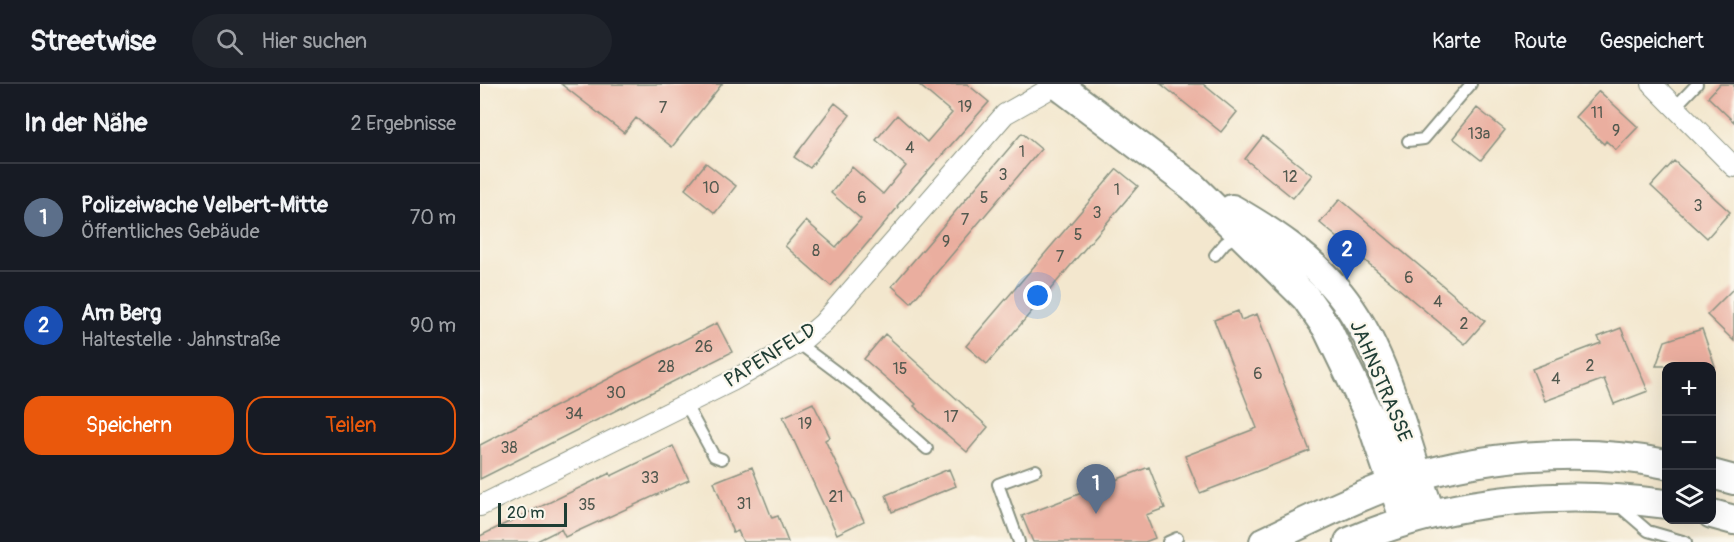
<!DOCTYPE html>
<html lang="de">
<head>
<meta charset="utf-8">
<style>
	body { margin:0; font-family:Pangolin,sans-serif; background:#20242c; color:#f1f3f6 }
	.controls { position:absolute; right:18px; bottom:18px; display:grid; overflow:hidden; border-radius:12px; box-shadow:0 6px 24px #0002 }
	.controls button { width:54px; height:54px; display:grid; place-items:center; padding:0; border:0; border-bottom:2px solid #363941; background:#171b24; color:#f1f3f6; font:30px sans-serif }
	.scale { position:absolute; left:18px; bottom:15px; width:69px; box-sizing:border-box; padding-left:6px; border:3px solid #1f3d34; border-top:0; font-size:16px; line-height:21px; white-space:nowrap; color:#1f3d34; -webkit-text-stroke:4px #fbf7ec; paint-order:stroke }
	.you { position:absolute; left:558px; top:212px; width:21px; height:21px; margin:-15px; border:4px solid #fff; border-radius:50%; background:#1a73e8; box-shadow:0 0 0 9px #1a73e833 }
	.badge { display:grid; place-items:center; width:39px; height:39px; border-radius:50%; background:#ea580c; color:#fff; font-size:20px; font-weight:700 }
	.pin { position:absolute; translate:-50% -50px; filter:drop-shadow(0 2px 3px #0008) }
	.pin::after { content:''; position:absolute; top:32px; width:21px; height:18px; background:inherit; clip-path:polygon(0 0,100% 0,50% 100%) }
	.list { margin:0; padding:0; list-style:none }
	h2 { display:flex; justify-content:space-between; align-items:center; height:78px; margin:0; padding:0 24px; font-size:26px }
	h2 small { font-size:20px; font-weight:400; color:#9ea1a6 }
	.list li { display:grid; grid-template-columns:39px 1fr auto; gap:18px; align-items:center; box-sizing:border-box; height:108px; padding:0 24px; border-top:2px solid #363941 }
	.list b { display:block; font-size:22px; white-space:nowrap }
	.list p { margin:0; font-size:20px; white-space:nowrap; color:#9ea1a6 }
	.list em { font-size:20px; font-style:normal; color:#9ea1a6 }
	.actions { display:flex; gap:12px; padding:18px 24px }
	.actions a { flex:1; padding:14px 0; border:2px solid #ea580c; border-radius:18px; text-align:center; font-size:21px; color:#ea580c }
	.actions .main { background:#ea580c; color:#fff }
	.icon { flex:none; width:33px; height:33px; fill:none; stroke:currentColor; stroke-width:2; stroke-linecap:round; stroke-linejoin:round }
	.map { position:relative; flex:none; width:1254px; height:458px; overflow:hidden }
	header { display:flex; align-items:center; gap:36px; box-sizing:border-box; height:84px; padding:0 30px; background:#171b24; border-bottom:2px solid #363941 }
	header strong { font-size:28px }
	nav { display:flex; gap:33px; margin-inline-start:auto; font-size:21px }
	.search { width:420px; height:54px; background:#20242c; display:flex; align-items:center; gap:15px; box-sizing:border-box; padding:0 21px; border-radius:33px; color:#9ea1a6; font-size:22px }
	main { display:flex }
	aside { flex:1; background:#171b24 }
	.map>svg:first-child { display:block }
	.building { fill:#eaae9f }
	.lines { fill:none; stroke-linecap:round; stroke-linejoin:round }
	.lane-casing { stroke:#899281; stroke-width:14 }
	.street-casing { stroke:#899281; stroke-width:22 }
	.secondary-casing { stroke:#899281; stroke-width:32 }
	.lane { stroke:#fff; stroke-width:10 }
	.street { stroke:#fff; stroke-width:20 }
	.secondary { stroke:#fff; stroke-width:28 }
	.labels { text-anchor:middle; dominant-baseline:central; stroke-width:4.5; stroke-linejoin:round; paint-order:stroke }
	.number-label { font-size:16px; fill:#52594f }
	.street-label { font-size:20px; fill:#1f3d34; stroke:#fbf7ec }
</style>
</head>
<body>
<header>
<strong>Streetwise</strong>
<div class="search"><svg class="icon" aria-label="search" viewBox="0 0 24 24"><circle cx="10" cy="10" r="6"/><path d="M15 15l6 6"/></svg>Hier suchen</div>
<nav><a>Karte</a><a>Route</a><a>Gespeichert</a></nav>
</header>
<main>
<aside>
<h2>In der Nähe<small>2 Ergebnisse</small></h2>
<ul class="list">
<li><span class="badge" style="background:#5c6f8a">1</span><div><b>Polizeiwache Velbert-Mitte</b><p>Öffentliches Gebäude</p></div><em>70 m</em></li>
<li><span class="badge" style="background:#1a4fb4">2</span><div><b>Am Berg</b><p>Haltestelle · Jahnstraße</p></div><em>90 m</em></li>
</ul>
<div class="actions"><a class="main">Speichern</a><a>Teilen</a></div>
</aside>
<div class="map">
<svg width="1254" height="458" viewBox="0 0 1254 458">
	<rect width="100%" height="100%" fill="#fbf7ec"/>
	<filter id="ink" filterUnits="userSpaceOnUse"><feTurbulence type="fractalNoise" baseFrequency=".0167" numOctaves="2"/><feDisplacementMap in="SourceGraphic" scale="12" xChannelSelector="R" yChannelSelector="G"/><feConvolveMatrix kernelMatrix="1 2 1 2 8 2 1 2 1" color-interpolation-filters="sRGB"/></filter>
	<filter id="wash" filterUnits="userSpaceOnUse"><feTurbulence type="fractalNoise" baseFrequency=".008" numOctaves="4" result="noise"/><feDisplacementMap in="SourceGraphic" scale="24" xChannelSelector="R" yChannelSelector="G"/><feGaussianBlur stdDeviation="1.35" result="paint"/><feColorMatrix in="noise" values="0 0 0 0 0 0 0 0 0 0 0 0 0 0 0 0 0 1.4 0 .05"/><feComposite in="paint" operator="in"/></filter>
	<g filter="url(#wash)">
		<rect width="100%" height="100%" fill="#f3e7ce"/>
		<g id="blocks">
			<!-- building -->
			<path class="building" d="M81,0H242L192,63L156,34L144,49Z
				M438,0H487L509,18L417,122L418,123L351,202L305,162L326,137L356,163L381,135L351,109L372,83L403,110L426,82L396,56L417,31L447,58L472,29Z
				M681,0H723L757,28L741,48Z
				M1240,0H1254V38L1228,13Z
				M1119,7L1158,43L1136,66L1126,57L1124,60L1095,33Z
				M355,19L370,31L330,84L314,73Z
				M997,24L1025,46L1001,76L973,54Z
				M542,49L561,65L431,219L412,202Z
				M783,52L832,91L813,114L765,75Z
				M1194,77L1250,128L1227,154L1171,102Z
				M226,79L256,102L235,129L205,105Z
				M637,85L658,102L507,280L486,262Z
				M860,115L1005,237L985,260L840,139Z
				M1254,204V257L1227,231Z
				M758,227L761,236L777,230L830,367L720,409L705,372L777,344L734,236Z
				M237,239L252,268L0,395V361Z
				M1141,244L1168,307L1134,320L1124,295L1065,317L1052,285L1121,259L1118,253Z
				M1222,245L1235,282H1176L1185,257Z
				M405,250L508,343L487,368L434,322L436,320L384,275Z
				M333,319L350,353L345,356L384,437L357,450L303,333Z
				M193,362L209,396L85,453L81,445L55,458H0V452L130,389L131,392Z
				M272,383L292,434L298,432L308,458H263L258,447L253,449L234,398Z
				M669,383L685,424L666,431L675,454L665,458H553L542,432Z
				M469,385L476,402L412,428L406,411Z"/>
		</g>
	</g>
	<g filter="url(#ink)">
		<use href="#blocks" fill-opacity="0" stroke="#899281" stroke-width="1.5"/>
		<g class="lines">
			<defs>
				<path id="lane" d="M1195,23L1217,0
					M928,57L944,55L991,0
					M735,171L745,159L759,150
					M318,259L382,307L447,365
					M205,319L234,372L242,375
					M1139,422L1168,447L1206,458
					M539,458L518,400L556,386
					M688,458L697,454"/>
				<path id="street" d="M1172,0L1254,83
					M0,422L252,297L322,257L343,239L525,30L578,0"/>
				<path id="secondary" d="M577,0L712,102L826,214L847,244L889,331L925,437
					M752,125C792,148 831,174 860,210C909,271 924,359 951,430
					M1232,390L1254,396
					M1232,430L1254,436
					M784,458C826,438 869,416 913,400C994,371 1102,362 1186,380
					M869,458C969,415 1079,405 1186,420"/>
			</defs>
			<!-- lane casing -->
			<use href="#lane" class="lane-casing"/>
			<!-- street casing -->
			<use href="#street" class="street-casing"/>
			<!-- secondary casing -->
			<use href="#secondary" class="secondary-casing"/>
			<!-- lane -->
			<use href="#lane" class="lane"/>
			<!-- street -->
			<use href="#street" class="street"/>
			<!-- secondary -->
			<use href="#secondary" class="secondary"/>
		</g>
	</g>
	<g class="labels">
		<!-- number labels -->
		<g class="number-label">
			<text x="485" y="23">19</text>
			<text x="183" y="24">7</text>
			<text x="1117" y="29">11</text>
			<text x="1136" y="47">9</text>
			<text x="999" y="50">13a</text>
			<text x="430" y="64">4</text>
			<text x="542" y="68">1</text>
			<text x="523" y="91">3</text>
			<text x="810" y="93">12</text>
			<text x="231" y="104">10</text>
			<text x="637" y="106">1</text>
			<text x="382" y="114">6</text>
			<text x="504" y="114">5</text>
			<text x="1218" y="122">3</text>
			<text x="617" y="129">3</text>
			<text x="485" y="136">7</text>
			<text x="598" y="151">5</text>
			<text x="466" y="158">9</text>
			<text x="336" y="167">8</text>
			<text x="580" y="173">7</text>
			<text x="929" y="194">6</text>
			<text x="958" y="218">4</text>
			<text x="984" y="240">2</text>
			<text x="224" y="263">26</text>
			<text x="1110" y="282">2</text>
			<text x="186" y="283">28</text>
			<text x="420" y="285">15</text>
			<text x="778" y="290">6</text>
			<text x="1076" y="295">4</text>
			<text x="136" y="309">30</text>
			<text x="94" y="330">34</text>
			<text x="471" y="333">17</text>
			<text x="325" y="340">19</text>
			<text x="29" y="364">38</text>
			<text x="170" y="394">33</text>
			<text x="356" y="413">21</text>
			<text x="264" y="420">31</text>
			<text x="107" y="421">35</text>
		</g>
		<!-- street labels -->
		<g class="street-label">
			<text transform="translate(290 271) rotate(-32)">PAPENFELD</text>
			<text transform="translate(901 297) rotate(67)">JAHNSTRASSE</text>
		</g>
	</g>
</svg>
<div class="controls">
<button>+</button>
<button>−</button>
<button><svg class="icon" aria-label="layers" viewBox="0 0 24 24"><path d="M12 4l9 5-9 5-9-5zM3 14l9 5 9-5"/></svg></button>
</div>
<div class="scale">20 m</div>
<div class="you"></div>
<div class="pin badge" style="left:616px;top:430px;background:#5c6f8a">1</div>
<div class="pin badge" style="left:867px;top:196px;background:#1a4fb4">2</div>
</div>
</main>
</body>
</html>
